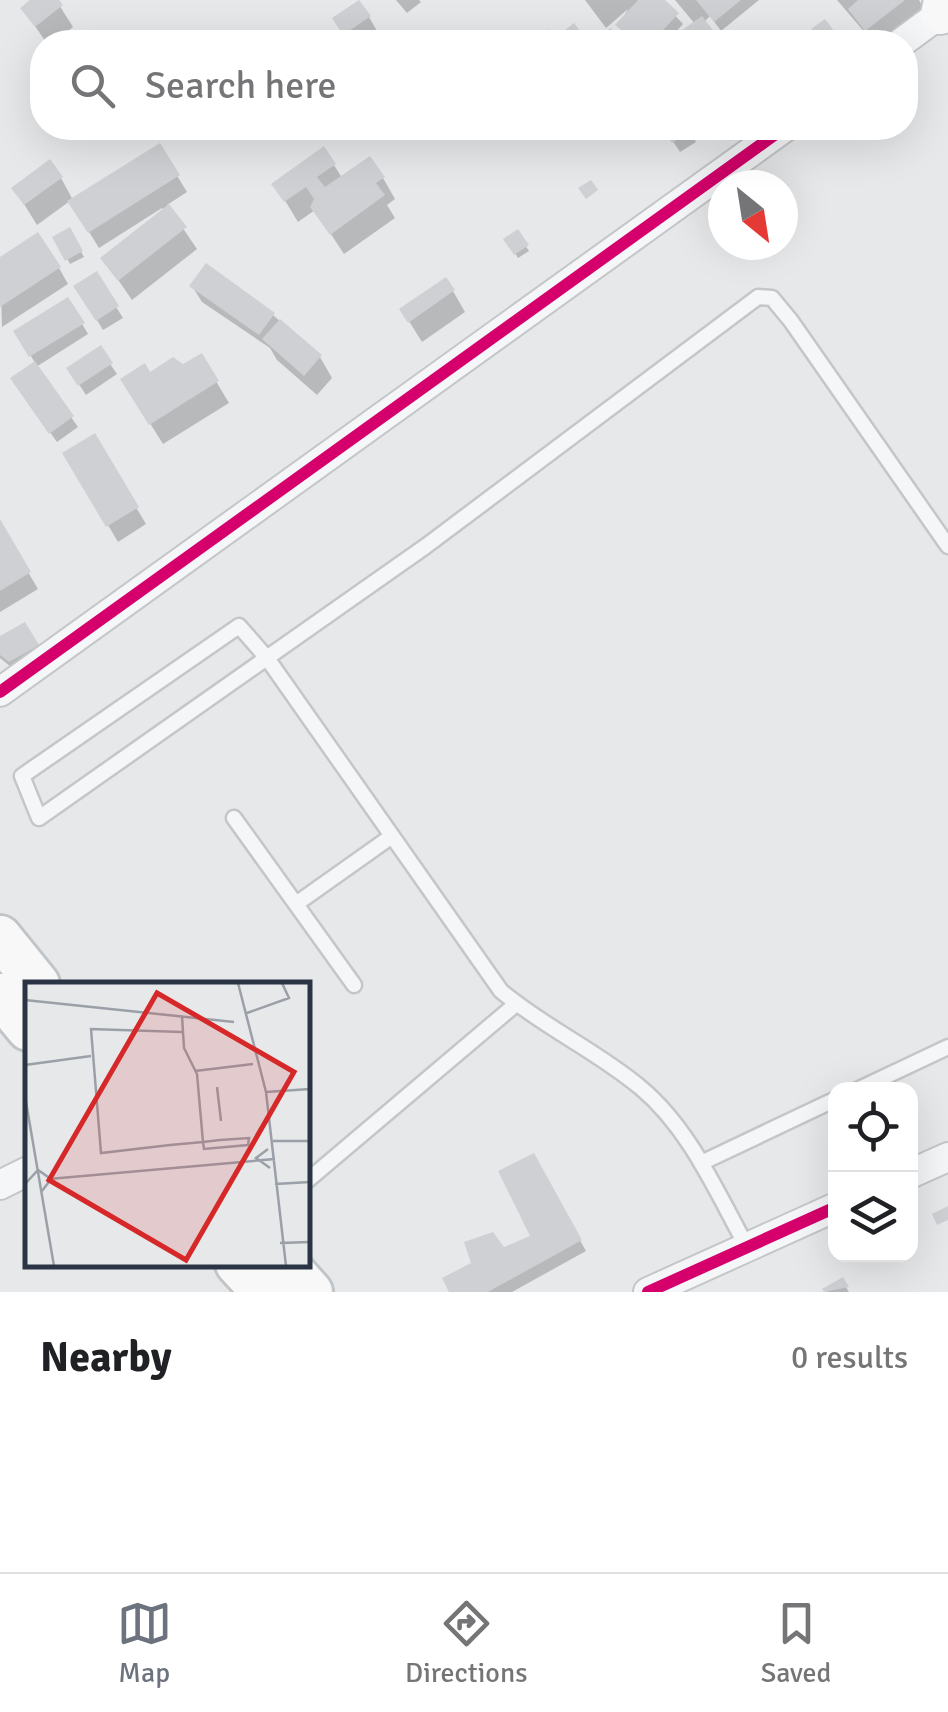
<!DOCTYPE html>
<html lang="en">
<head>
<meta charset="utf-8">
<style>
	body { margin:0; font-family:Signika,sans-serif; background:#f2f2f2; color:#202124 }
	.controls { position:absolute; right:30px; bottom:30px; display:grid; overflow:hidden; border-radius:20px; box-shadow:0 10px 40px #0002 }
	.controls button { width:90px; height:90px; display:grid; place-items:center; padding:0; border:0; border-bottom:2px solid #e0e0e0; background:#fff; color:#202124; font:50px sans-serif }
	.compass { position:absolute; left:708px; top:170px; width:90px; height:90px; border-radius:50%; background:#fff; box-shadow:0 10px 40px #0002; rotate:150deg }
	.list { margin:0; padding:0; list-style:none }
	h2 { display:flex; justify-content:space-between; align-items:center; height:130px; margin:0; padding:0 40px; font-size:42px }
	h2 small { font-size:32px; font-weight:400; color:#757577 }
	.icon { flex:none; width:55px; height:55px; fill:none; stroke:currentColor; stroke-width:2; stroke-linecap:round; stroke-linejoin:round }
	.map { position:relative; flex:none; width:948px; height:1292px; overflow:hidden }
	.search { position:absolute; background:#fff; box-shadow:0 10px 40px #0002; left:30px; right:30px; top:30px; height:110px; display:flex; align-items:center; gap:25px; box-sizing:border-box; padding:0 35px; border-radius:40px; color:#757577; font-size:38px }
	.sheet { height:280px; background:#fff }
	nav { display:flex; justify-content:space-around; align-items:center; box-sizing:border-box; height:140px; border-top:2px solid #e0e0e0; background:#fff; font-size:28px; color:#757577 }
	nav a { display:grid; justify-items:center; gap:5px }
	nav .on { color:#6c737f }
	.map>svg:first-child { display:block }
	.shadow { fill:#0003 }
	.building { fill:#ced0d3 }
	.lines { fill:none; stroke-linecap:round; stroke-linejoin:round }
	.service-casing { stroke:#c4c6c8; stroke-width:19 }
	.minor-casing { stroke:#c4c6c8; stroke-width:32 }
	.secondary-casing { stroke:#c4c6c8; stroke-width:42 }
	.primary-casing { stroke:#c2c5c8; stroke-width:48 }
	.service { stroke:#f5f6f7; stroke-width:14 }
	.minor { stroke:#f5f6f7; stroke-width:28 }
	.secondary { stroke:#f8f8f8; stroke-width:38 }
	.primary { stroke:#f8f8f8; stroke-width:42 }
	.cycleway-casing { stroke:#f4f6f9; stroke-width:19 }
	.cycleway { stroke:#d6006c; stroke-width:12 }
	.inset-road { fill:none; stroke:#9ba0a8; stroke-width:2.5 }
	.view { fill:#d62828; fill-opacity:0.15; stroke:#d62828; stroke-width:5 }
	.inset-edge { fill:none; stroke:#2b3445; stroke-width:5 }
</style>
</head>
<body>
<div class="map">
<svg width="948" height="1292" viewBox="0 0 948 1292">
	<rect width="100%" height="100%" fill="#e6e8ea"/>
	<!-- shadow -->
	<path class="shadow" d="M34,0H56L73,27L54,42H46L23,9Z
		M396,0H419L421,2L407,13Z
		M585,0H661L683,24L667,42H633L619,25L628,9L606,28Z
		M675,0H759L721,31L710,16L704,22L719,42H687L682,34L695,24Z
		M837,0H919L926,13L889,42H873Z
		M369,17L381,38L375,42H349L335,19Z
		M814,30L832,32L837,42H822Z
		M664,128H698L690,132L696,142L680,152Z
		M731,128H774L745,148Z
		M159,146L187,192L167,205L197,249L132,300L103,258L164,211L162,208L99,248L70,201L37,225L14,188L61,178L73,200Z
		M334,165L342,178H383L395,199L387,205L395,218L344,254L315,210L298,222L275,184Z
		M69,231L84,257L70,264L56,238Z
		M517,233L529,251L518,258L507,240Z
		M0,260L59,268L68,284L2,327Z
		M96,275L123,318L103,330L77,287Z
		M192,286L273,315L320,357L332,378L317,395L277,360L270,348L202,302Z
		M453,291L465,312L422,342L402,310Z
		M68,300L88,334L36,367L78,427L57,442L19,389L35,363L17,332Z
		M100,349L117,374L86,395L69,369Z
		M201,356L229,403L163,444L136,401L148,374L183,367Z
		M94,437L146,524L118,542L66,454Z
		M0,524L38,589L0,612Z
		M24,626L43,656L16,671L0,658V639Z
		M533,1156L586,1251L512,1292H452L474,1264L533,1237Z
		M842,1281L849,1292H827L826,1290Z"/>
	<!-- building -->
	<path class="building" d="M30,0H59L63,5L35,27L20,8Z
		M359,0L371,16L343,35L332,18Z
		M638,0H665L679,13L652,42H635L615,25Z
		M696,0H741L714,22Z
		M858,0H905L865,31L848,9Z
		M702,16L722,42H685L678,33Z
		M825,19L834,31L820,41L811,29Z
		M574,23L589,42H531L548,29L555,38Z
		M611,28L620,42H603L598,36Z
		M662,128H690L692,131L672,143Z
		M160,143L180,175L88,233L67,201Z
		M324,146L336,164L317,177L325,187L370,156L385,177L376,183L385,195L330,235L310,207L314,199L306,187L284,202L271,184Z
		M50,159L63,177L24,205L11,188Z
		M591,180L598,190L586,199L578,188Z
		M169,204L187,227L118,281L100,258Z
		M70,227L83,251L65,261L52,237Z
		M518,229L529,245L514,255L503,239Z
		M38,232L61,267L0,307V257Z
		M206,263L275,313L259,335L189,286Z
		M97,271L119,306L96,321L73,286Z
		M446,277L455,290L408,323L399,309Z
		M68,297L85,323L29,357L13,331Z
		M280,319L322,355L304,376L262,339Z
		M101,345L113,363L78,386L66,368Z
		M202,353L219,381L149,425L120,379L145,363L150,372L173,357L183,364Z
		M35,361L74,416L49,434L10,378Z
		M95,433L139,507L106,527L62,453Z
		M0,519L31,572L0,591Z
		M25,622L39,645L9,662L0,655V636Z
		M534,1153L582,1240L488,1292H449L442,1278L471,1263L464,1242L493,1232L504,1247L530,1236L498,1171Z
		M948,1206V1220L937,1225L932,1214Z
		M843,1277L849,1287L824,1292L822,1289Z"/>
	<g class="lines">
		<defs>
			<path id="service" d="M234,818L354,985
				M296,904L392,836
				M857,1090L948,1047
				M701,1163L836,1099
				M308,1180L516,1004
				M747,1247C717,1193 690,1129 641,1088C597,1051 545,1028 501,991L267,658L239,626L22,776L39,818L426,546L758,297L772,298L791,321L948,546"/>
			<path id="minor" d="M902,42L948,8
				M0,692L784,128
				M910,1174L948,1157
				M0,1185L28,1171
				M648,1292L836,1207"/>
			<path id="secondary" d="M943,0L940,15L948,13"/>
			<path id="primary" d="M0,937L38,984
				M0,995L28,1029
				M237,1264L263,1292
				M286,1264L311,1292"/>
		</defs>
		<!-- service casing -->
		<use href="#service" class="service-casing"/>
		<!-- minor casing -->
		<use href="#minor" class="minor-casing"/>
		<!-- secondary casing -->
		<use href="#secondary" class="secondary-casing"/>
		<!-- primary casing -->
		<use href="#primary" class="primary-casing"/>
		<!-- service -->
		<use href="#service" class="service"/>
		<!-- minor -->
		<use href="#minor" class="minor"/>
		<!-- secondary -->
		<use href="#secondary" class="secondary"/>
		<!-- primary -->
		<use href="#primary" class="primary"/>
		<defs>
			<path id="cycleway" d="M0,692L784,128
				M648,1292L836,1207"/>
		</defs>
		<!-- cycleway casing -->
		<use href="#cycleway" class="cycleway-casing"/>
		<!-- cycleway -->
		<use href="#cycleway" class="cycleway"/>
	</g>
	<!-- overview -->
	<g transform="translate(25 982)">
		<rect width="285" height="285" fill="#e6e8ea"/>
		<path class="inset-road" d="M213,1L241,110L261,284M0,18L209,40M222,31L264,16L257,1M157,50L66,47L76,171L145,163L178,160L195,158L224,156L223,163L179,167L178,160L172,92L159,66L157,34M0,83L66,74M170,89L228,82M192,105L196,139M241,110L285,107M0,114L29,284M248,159H285M243,167L231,176L245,186M24,197L250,177M1,201L13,188L26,197L17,209M250,202L285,200M255,261L285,260"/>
		<path class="view" d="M132,11L269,90L161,278L24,198Z"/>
		<rect width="285" height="285" class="inset-edge"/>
	</g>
</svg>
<div class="controls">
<button><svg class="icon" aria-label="locate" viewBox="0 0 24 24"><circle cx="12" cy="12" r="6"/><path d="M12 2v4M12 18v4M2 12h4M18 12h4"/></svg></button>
<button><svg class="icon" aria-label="layers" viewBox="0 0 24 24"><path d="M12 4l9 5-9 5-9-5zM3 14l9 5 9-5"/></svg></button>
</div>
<svg class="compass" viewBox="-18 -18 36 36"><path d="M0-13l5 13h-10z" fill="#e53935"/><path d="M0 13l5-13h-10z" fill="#757577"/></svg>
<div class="search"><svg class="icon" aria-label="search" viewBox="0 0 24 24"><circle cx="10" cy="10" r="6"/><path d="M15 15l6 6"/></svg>Search here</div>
</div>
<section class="sheet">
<h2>Nearby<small>0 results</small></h2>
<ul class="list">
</ul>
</section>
<nav>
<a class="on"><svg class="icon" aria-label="map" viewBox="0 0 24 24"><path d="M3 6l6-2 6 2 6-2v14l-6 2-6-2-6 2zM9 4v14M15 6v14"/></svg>Map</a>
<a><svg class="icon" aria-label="directions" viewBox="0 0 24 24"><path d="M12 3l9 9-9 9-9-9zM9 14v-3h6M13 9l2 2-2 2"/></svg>Directions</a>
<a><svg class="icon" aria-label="saved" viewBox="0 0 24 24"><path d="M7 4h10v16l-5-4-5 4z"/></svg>Saved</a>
</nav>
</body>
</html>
